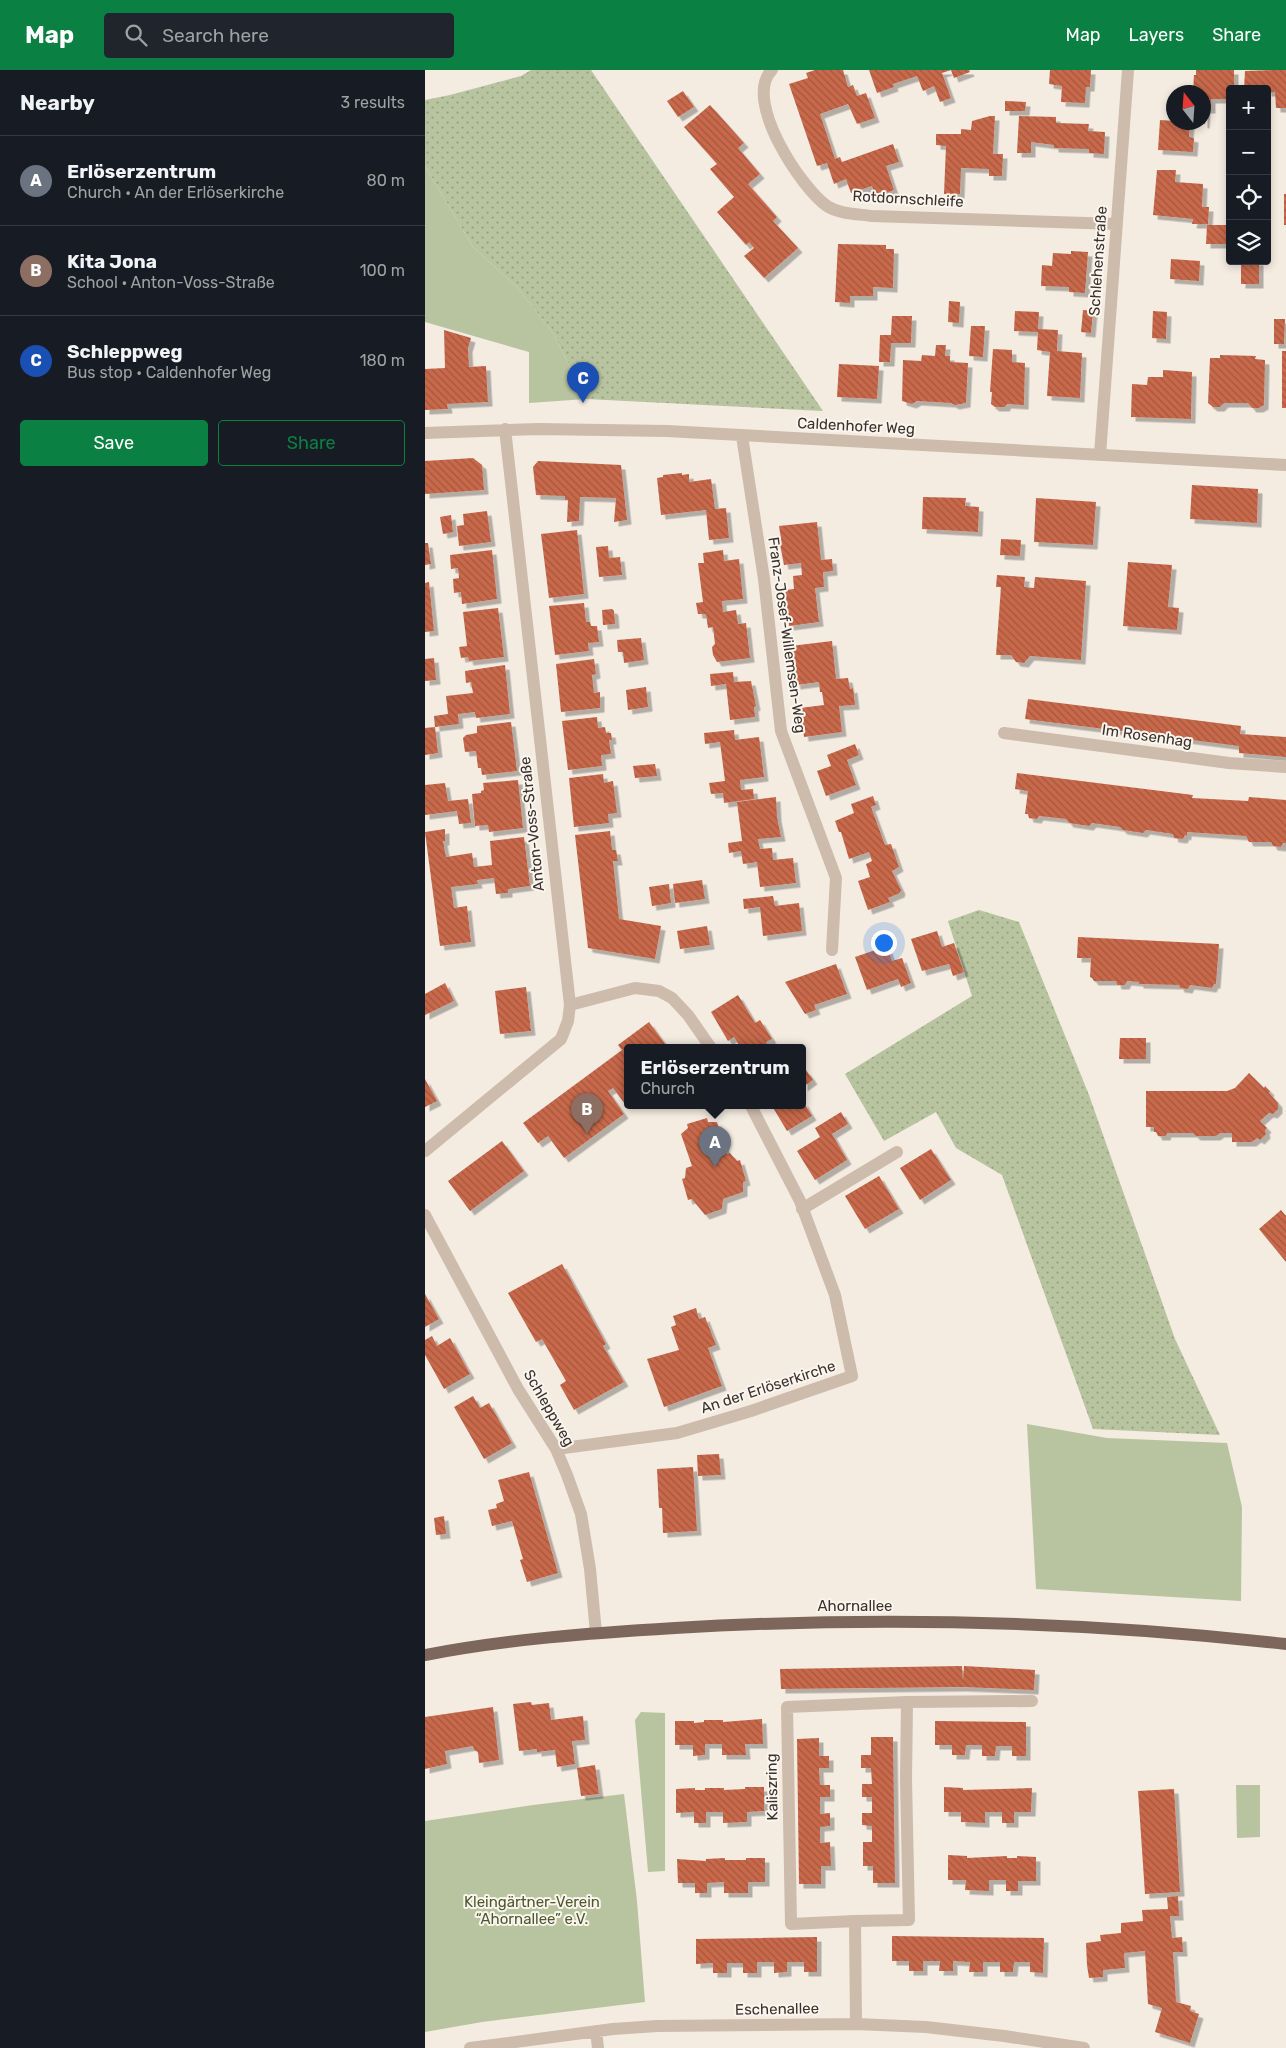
<!DOCTYPE html>
<html lang="en">
<head>
<meta charset="utf-8">
<style>
	body { margin:0; font-family:Rubik,sans-serif; background:#20242c; color:#f1f3f6 }
	.controls { position:absolute; right:15px; top:15px; display:grid; overflow:hidden; border-radius:5px; box-shadow:0 2px 8px #0003 }
	.controls button { width:45px; height:45px; display:grid; place-items:center; padding:0; border:0; border-bottom:1px solid #363941; background:#171b24; color:#f1f3f6; font:25px sans-serif }
	.compass { position:absolute; left:741px; top:15px; width:45px; height:45px; border-radius:50%; background:#171b24; box-shadow:0 2px 8px #0003; rotate:343deg }
	.you { position:absolute; left:458px; top:872px; width:18px; height:18px; margin:-12px; border:4px solid #fff; border-radius:50%; background:#1a73e8; box-shadow:0 0 0 8px #1a73e833 }
	.badge { display:grid; place-items:center; width:32px; height:32px; border-radius:50%; background:#0b8043; color:#fff; font-size:16px; font-weight:700 }
	.pin { position:absolute; translate:-50% -41px; filter:drop-shadow(0 1px 2px #0008) }
	.pin::after { content:''; position:absolute; top:26px; width:18px; height:15px; background:inherit; clip-path:polygon(0 0,100% 0,50% 100%) }
	.popup { position:absolute; left:199px; top:974px; width:182px; height:65px; box-sizing:border-box; display:grid; place-content:center; border-radius:5px; background:#171b24; filter:drop-shadow(0 1px 4px #0005); font-size:16px; white-space:nowrap; color:#9ea1a6 }
	.popup b { font-size:19px; color:#f1f3f6 }
	.popup::after { content:''; position:absolute; left:50%; top:100%; margin-left:-10px; border:10px solid transparent; border-top-color:#171b24 }
	.list { margin:0; padding:0; list-style:none }
	h2 { display:flex; justify-content:space-between; align-items:center; height:65px; margin:0; padding:0 20px; font-size:21px }
	h2 small { font-size:16px; font-weight:400; color:#9ea1a6 }
	.list li { display:grid; grid-template-columns:32px 1fr auto; gap:15px; align-items:center; box-sizing:border-box; height:90px; padding:0 20px; border-top:1px solid #363941 }
	.list b { display:block; font-size:19px; white-space:nowrap }
	.list p { margin:0; font-size:16px; white-space:nowrap; color:#9ea1a6 }
	.list em { font-size:16px; font-style:normal; color:#9ea1a6 }
	.actions { display:flex; gap:10px; padding:15px 20px }
	.actions a { flex:1; padding:11px 0; border:1px solid #0b8043; border-radius:5px; text-align:center; font-size:18px; color:#0b8043 }
	.actions .main { background:#0b8043; color:#fff }
	.icon { flex:none; width:28px; height:28px; fill:none; stroke:currentColor; stroke-width:2; stroke-linecap:round; stroke-linejoin:round }
	.map { position:relative; flex:none; width:861px; height:1978px; overflow:hidden }
	header { display:flex; align-items:center; gap:30px; box-sizing:border-box; height:70px; padding:0 25px; background:#0b8043; color:#fff }
	header strong { font-size:24px }
	nav { display:flex; gap:28px; margin-inline-start:auto; font-size:18px }
	.search { width:350px; height:45px; background:#20242c; display:flex; align-items:center; gap:12px; box-sizing:border-box; padding:0 18px; border-radius:5px; color:#9ea1a6; font-size:19px }
	main { display:flex }
	aside { flex:1; background:#171b24 }
	.map>svg:first-child { display:block }
	.grass { fill:url(#grass-dots) }
	.green { fill:#b8c4a0 }
	.building { fill:url(#building-back-hatch); filter:url(#shadow) }
	.lines { fill:none; stroke-linecap:round; stroke-linejoin:round }
	.minor { stroke:#cdbbac; stroke-width:12 }
	.major { stroke:#7d675c; stroke-width:12 }
	.labels { text-anchor:middle; dominant-baseline:central; stroke-width:4; stroke-linejoin:round; paint-order:stroke }
	.street-label { font-size:15px; fill:#3b302b; stroke:#fbf5ee }
	.park-label { font-size:15px; fill:#4a5a2e; stroke:#fbf5ee }
</style>
</head>
<body>
<header>
<strong>Map</strong>
<div class="search"><svg class="icon" aria-label="search" viewBox="0 0 24 24"><circle cx="10" cy="10" r="6"/><path d="M15 15l6 6"/></svg>Search here</div>
<nav><a>Map</a><a>Layers</a><a>Share</a></nav>
</header>
<main>
<aside>
<h2>Nearby<small>3 results</small></h2>
<ul class="list">
<li><span class="badge" style="background:#6b7280">A</span><div><b>Erlöserzentrum</b><p>Church · An der Erlöserkirche</p></div><em>80 m</em></li>
<li><span class="badge" style="background:#8d6e63">B</span><div><b>Kita Jona</b><p>School · Anton-Voss-Straße</p></div><em>100 m</em></li>
<li><span class="badge" style="background:#1a4fb4">C</span><div><b>Schleppweg</b><p>Bus stop · Caldenhofer Weg</p></div><em>180 m</em></li>
</ul>
<div class="actions"><a class="main">Save</a><a>Share</a></div>
</aside>
<div class="map">
<svg width="861" height="1978" viewBox="0 0 861 1978">
	<defs>
		<pattern id="grass-dots" width="8" height="8" patternUnits="userSpaceOnUse" patternTransform="scale(1.25)"><rect width="8" height="8" fill="#b8c4a0"/><path d="M2 2h.1M6 6h.1" fill="none" stroke="#97a083" stroke-width="1.8" stroke-linecap="round"/></pattern>
		<pattern id="building-back-hatch" width="6" height="6" patternUnits="userSpaceOnUse" patternTransform="scale(1.25)"><rect width="6" height="6" fill="#c8694b"/><path d="M-1 5l2 2M0 0l6 6M5-1l2 2" fill="none" stroke="#a4573f"/></pattern>
		<filter id="shadow"><feDropShadow dx="4.5" dy="4.5" stdDeviation="0" flood-color="#0004"/></filter>
	</defs>
	<rect width="100%" height="100%" fill="#f4ebe1"/>
	<!-- grass -->
	<path class="grass" d="M106,0H166L398,341L161,329L128,263L92,217L48,177L0,96V30L25,25L96,6Z
		M554,840L594,852L664,1025L750,1269L795,1365L668,1359L577,1105L531,1078L511,1042L459,1071L420,1004L547,926L523,851Z"/>
	<!-- green -->
	<path class="green" d="M0,96L48,177L92,217L128,263L161,329L104,333V282L0,252Z
		M602,1354L682,1368L802,1373L817,1437L816,1531L611,1519Z
		M216,1642L240,1643V1801L223,1802L210,1650Z
		M811,1715H835V1767L812,1768Z
		M199,1724L212,1831L220,1932L57,1952L0,1962V1751L108,1735Z"/>
	<!-- building -->
	<path class="building" d="M390,0H418L423,17L428,15L432,26L441,23L450,48L432,54L423,34L395,44L410,89L415,87L417,92L468,74L474,92L461,96L469,120L451,127L447,116L426,123L421,109L409,114L402,93L392,96L364,14L383,8L381,3Z
		M444,0H526L517,3L526,28L515,32L509,16L498,21L492,6L468,14L469,17L452,23Z
		M526,0H544L545,2L529,8Z
		M625,0H666L665,17H661L660,33L636,32L637,16L624,14Z
		M771,0H809V19H805V29H786V39H781L780,54H778V22H768L769,5H771Z
		M850,0H861V38H851L850,22H842V19H819L820,1Z
		M258,21L269,37L253,47L242,31Z
		M580,31L601,32L600,41H580Z
		M285,35L319,73L313,78L335,104L323,114L352,147L348,151L373,178L339,208L319,186L329,178L324,172L321,175L292,142L309,127L285,99L292,94L259,57Z
		M565,46H570L568,84H578L577,106H564V99L536,98L535,124H519L521,76L511,75V64H536V59L546,60L547,51Z
		M594,46L631,47V53L664,54L663,61L680,62L679,84L664,83V79L629,78V75L606,72V83H592Z
		M735,50L765,52L764,67L769,68L768,82L733,80Z
		M732,100H751L750,112L778,114L777,137H784L783,154H767L768,149L728,145Z
		M859,124H861V155H859Z
		M782,155H805V174H781Z
		M413,174L461,175V179H469L468,218L448,217V226H425V233L410,232Z
		M646,181L663,182L660,223L644,222V217L616,216L617,195L627,196L628,183L646,184Z
		M746,189L775,191L774,211L745,209Z
		M816,191H834V214H816Z
		M524,231L535,232L534,253L523,252Z
		M658,240L668,241L666,263L656,262Z
		M590,241L614,242L613,259L633,260L632,281L657,283L655,328L622,326L625,282L612,280L613,262L589,261Z
		M728,241L742,242L741,269L727,268Z
		M467,246H487L486,273H466L465,292H454L455,265H466Z
		M849,249H860L859,274H849Z
		M546,256H560L558,287L544,286Z
		M19,260L46,268L43,278L44,297L61,296L63,332L22,334L23,339L0,340V299L20,298Z
		M511,275H521L520,286H525V292L543,293L541,333L530,335L526,333L492,331L487,334L477,331L478,290L496,291L497,285L510,286Z
		M568,279L587,280V292L600,293L599,335L582,334L580,337H570L566,334L567,322H565Z
		M857,281H861V338H857Z
		M795,285L831,286L830,289L840,290L839,335L834,338H827L823,333H799L795,337H788L783,333L785,288H795Z
		M414,294L454,296L452,329L412,327Z
		M738,300L767,302L766,349L706,347L707,314L722,315L723,307H738Z
		M48,388L57,395L59,420L0,424V391Z
		M113,391L196,395L202,450L189,452L191,428L155,427L154,451L142,452L143,430H140V426L111,425L108,397Z
		M257,403V405L264,404V412L286,409L290,439L301,438L304,468L284,470L281,440L236,445L232,408L238,407V405Z
		M767,415L833,419L832,453L765,449Z
		M498,427L541,428L540,436L554,437L553,462L497,459Z
		M611,428L671,432L668,475L609,472Z
		M62,441L66,472L34,476L32,456L39,455L38,444Z
		M26,445L28,462L18,464L15,447Z
		M392,452L396,490L407,489L408,501L398,502L399,517L390,518L394,552L364,556L360,520L369,519L368,506L377,505L376,493L359,495L354,469H356L354,456Z
		M152,460L159,524L124,528L116,464Z
		M576,469L596,470L595,486L575,485Z
		M0,473H3L6,494L0,495Z
		M183,476L184,488L195,487L197,505L174,507L171,477Z
		M67,480L72,529L37,534L36,522L29,523L28,509L34,508L33,498L26,499L25,485Z
		M298,480L299,491L314,489L318,529L297,531L298,542L311,540L313,554L321,553L325,588L292,592L288,585L287,577L290,574L288,557L283,558L281,544H273L271,533L278,532L273,493H279L278,483Z
		M703,492L747,495L743,537L754,538L752,560L698,556Z
		M572,505L600,507L599,517L609,518L610,507L661,511L656,590L605,586L599,593L591,592L586,585H571L576,517H571Z
		M4,512L9,561L0,562V513Z
		M159,533L161,552H165L166,556H172L174,572L163,573L164,581L130,585L124,536Z
		M73,538L79,587L44,591L43,587L36,588L34,577L42,576L38,542Z
		M187,539L189,541L190,554L178,555L177,540Z
		M216,568L219,590L199,593L198,582H193L192,570Z
		M407,571L411,609L423,608L425,619L428,618L430,635L414,636L417,662L379,667L375,638L399,635L397,622H395L394,612L371,615L366,576Z
		M9,588L11,610L0,611V589Z
		M169,589L171,604L167,605L169,623L175,622V638L136,642L131,594Z
		M80,595L85,644L51,648L50,642L33,644L34,654L10,657L9,646L23,644L21,626L48,623L46,612L41,613L40,601Z
		M308,602L309,612L326,611L331,636L329,637L330,647L305,650L301,614L286,616L285,604Z
		M221,617L223,637L203,640L201,620Z
		M603,629L816,656L815,664L861,667V687L814,683V676L600,649Z
		M172,647L173,658L180,657L181,663H186L187,670H184L186,684L176,685L177,696L143,700L137,651Z
		M86,652L92,701L57,705L56,698H53L51,681L40,682L38,668L41,665L52,663V656Z
		M10,657L13,683L0,685V658Z
		M309,660L310,670L334,667L339,707L315,710L316,720L328,719L329,729L299,733L298,723L286,724L284,713L300,711L295,672L280,674L279,663Z
		M430,674L434,685L422,690L431,715L401,726L392,701L406,696L402,685Z
		M230,694L232,706L210,708L208,696Z
		M592,703L768,725L767,728L823,731L824,727L861,730V773H858L856,777L848,776L846,772H824L821,766L762,762V766L760,765L758,769L749,768L748,764L721,760L718,763L698,760L695,757L667,753L664,756L644,753L641,749L614,746L612,749L604,748L603,744H600L603,721L590,719Z
		M178,704L179,713L188,711L192,743L183,744L184,753L149,757L144,708Z
		M93,710L98,758L64,762L63,755L50,756L47,724L56,723V721L59,720L58,713Z
		M20,713L23,731L43,729L46,753L34,754L32,741L0,745V715Z
		M448,726L451,735L446,737L460,775L466,774L474,797L467,801L476,820L475,823L463,828L465,832L443,840L433,811L445,807L441,794L447,791L444,782L424,789L416,762H414L410,751L429,743L426,734Z
		M351,727L352,747L356,767L333,769L335,779L347,778L348,790L368,788L371,813L335,817L332,792L318,794L316,781L304,783L303,773L317,771L312,732Z
		M20,759V771H18L21,787L47,783L49,797L67,795L65,771L99,767L105,816L83,819V823L71,824L69,808L52,810L53,814L26,817L29,838L42,836L46,872L15,876L0,762Z
		M185,761L187,780H191L193,791H188L194,849L236,856L230,889L163,878L150,765Z
		M277,810L280,829L250,833L248,814Z
		M244,814L246,833L227,836L224,817Z
		M348,826L350,836L374,833L377,861L338,866L335,837L319,839L318,829Z
		M282,856L285,875L255,879L252,861Z
		M512,861L517,877L529,873L539,902L528,906L524,894L497,901L486,869Z
		M653,867L794,874L791,914H789L787,918L765,915L763,919L755,918L754,915L714,914V912L702,911L700,915H692L691,911H669L667,908L665,907L666,888H652Z
		M462,876L467,891L477,888L486,913L476,917L473,909L442,920L430,887Z
		M411,894L422,924L389,935L391,940L380,944L360,912Z
		M20,913L29,931L0,945V924Z
		M101,917L106,961L75,964L70,921Z
		M313,925L330,953L335,950L347,969L341,972L345,978H316L309,967L303,971L286,942Z
		M224,952L243,978H202V1032L200,1034L188,1018L183,1021L199,1044L139,1088L123,1066L113,1073L98,1053L197,980L193,975Z
		M695,968H721V989H694Z
		M381,1000L388,1010L378,1017V1002Z
		M824,1003L839,1018L840,1016L845,1021L844,1023L853,1033V1039L848,1044L844,1043L835,1051L842,1058L840,1060L841,1064L835,1070L832,1068L827,1072H807V1063H795L791,1066H771L768,1063H742L741,1066H733L731,1062H729V1057H721V1021H802L810,1018Z
		M0,1009L12,1031L0,1037Z
		M378,1031L387,1046L362,1061L347,1036H378Z
		M416,1042L423,1054L407,1064L422,1090L390,1110L372,1081L395,1067L390,1058Z
		M282,1048L283,1052H292L302,1084L305,1083L312,1091L315,1090L321,1111L318,1112V1122L298,1129L297,1139L280,1145L267,1129L263,1130L257,1109L260,1108L261,1098L267,1096L256,1064L263,1058L262,1054Z
		M77,1071L99,1101L45,1141L23,1111Z
		M506,1079L526,1110L495,1130L475,1098Z
		M454,1106L474,1139L440,1159L420,1126Z
		M856,1140L861,1146V1192L834,1159Z
		M137,1194L181,1274L178,1276L199,1312L149,1340L135,1315L141,1311L117,1269L111,1272L83,1223Z
		M0,1224L14,1249L0,1257Z
		M271,1238L274,1249L280,1247L291,1275L283,1278L297,1316L239,1337L222,1289L254,1280L246,1257L251,1255L248,1246Z
		M7,1266L12,1276L25,1268L45,1304L19,1319L0,1285V1270Z
		M48,1326L55,1338L64,1333L87,1373L59,1389L29,1337Z
		M294,1384L296,1405L273,1406L272,1385Z
		M268,1397L272,1461L238,1463L237,1438H234L232,1399Z
		M104,1402L133,1503L102,1512L95,1490L98,1489L87,1451L67,1456L63,1440L72,1438L71,1434L79,1431L73,1410Z
		M19,1446L21,1464L11,1465L9,1448Z
		M537,1596L538,1611L539,1596L610,1600L609,1620L538,1617L356,1619L355,1599Z
		M106,1632L107,1635L124,1633L126,1650L158,1646L160,1670L147,1671L150,1694L132,1697L130,1680L112,1682V1679L94,1681L88,1634Z
		M68,1637L74,1690L54,1693L53,1682L49,1680L48,1676L20,1681L22,1694L0,1699V1647Z
		M337,1649L338,1674H320L321,1685H297V1674H280V1685L268,1686V1675H250V1651H269V1653L279,1652V1650H298V1652Z
		M510,1651L601,1652V1686H587V1676H571L570,1686H557V1675H541L540,1685H527V1675H510Z
		M446,1667H468L470,1813H448V1796H438V1772H447V1756L437,1755V1743H447V1727H437V1714H447L446,1698H436V1685H446Z
		M394,1668V1686H404V1698H394L395,1715H405V1727H395V1744L405,1743V1756L395,1757V1773L405,1772L406,1796H396V1814H374L372,1669Z
		M170,1695L174,1724L156,1726L152,1698Z
		M320,1717H339V1741L322,1742V1752L298,1753V1742H281V1753H269V1742L251,1743V1719L270,1718V1720H280V1718H299V1720L320,1719Z
		M519,1717L538,1718V1720L607,1718L606,1742H589V1753H577V1742H560V1753L536,1752V1742H519Z
		M749,1719L755,1822L720,1824L713,1721Z
		M523,1785L542,1786V1788L582,1786V1788H592V1786L611,1787V1811H593V1821H581V1810H564V1821L540,1820L541,1810H523Z
		M300,1788V1790H321V1788H340V1812H323V1823H299V1812L282,1813V1823H270V1813H253L252,1789L281,1791V1789Z
		M753,1826L754,1846H745L747,1868L757,1867L758,1882H748L751,1932L766,1936L765,1941L774,1944L765,1973L730,1962L737,1938L723,1934L720,1881L699,1883L700,1898L678,1900V1907L664,1908L662,1895L661,1873L676,1871L675,1865L696,1863V1853L718,1851L717,1840L743,1839L742,1827Z
		M467,1866L619,1868L618,1903L605,1902V1892H589L588,1902H575V1892H558V1902H544L545,1892L528,1891V1901H514L515,1891H498V1901H484V1891H467Z
		M392,1867V1902H379V1892H362V1902L349,1903V1892H332V1903H318V1893H302V1903H288V1893L271,1894V1869Z"/>
	<g class="lines">
		<!-- minor -->
		<path class="minor" d="M347,0C317,29 376,118 402,136C414,144 433,144 447,146L692,154
			M0,363L113,359L242,361L861,395
			M317,366L339,509L356,661L411,808L407,880
			M675,385L703,0
			M579,663L804,693L861,697
			M145,935L210,918L234,921L247,928L263,945L286,978
			M0,1081L136,969L143,951L145,935L80,359
			M377,1139L472,1082
			M0,1145L93,1319L131,1379L142,1405L156,1444L165,1499L171,1563
			M131,1379L252,1363L326,1341L427,1306L410,1225L375,1131L326,1036
			M482,1632L607,1631
			M430,1851L484,1850L481,1709L482,1632L362,1637L366,1854L430,1851L431,1954
			M171,1961L173,1978
			M45,1978L188,1959L232,1956L431,1954L501,1957L579,1966L659,1978"/>
		<!-- major -->
		<path class="major" d="M0,1585C83,1569 166,1563 250,1558C453,1546 659,1551 861,1574"/>
	</g>
	<g class="labels">
		<!-- street labels -->
		<g class="street-label">
			<text transform="translate(483 129) rotate(3)">Rotdornschleife</text>
			<text transform="translate(673 191) rotate(-86)">Schlehenstraße</text>
			<text transform="translate(431 356) rotate(3)">Caldenhofer Weg</text>
			<text transform="translate(362 565) rotate(82)">Franz-Josef-Willemsen-Weg</text>
			<text transform="translate(722 666) rotate(8)">Im Rosenhag</text>
			<text transform="translate(107 754) rotate(-96)">Anton-Voss-Straße</text>
			<text transform="translate(343 1317) rotate(-18)">An der Erlöserkirche</text>
			<text transform="translate(124 1338) rotate(60)">Schleppweg</text>
			<text x="430" y="1536">Ahornallee</text>
			<text transform="translate(347 1717) rotate(-91)">Kaliszring</text>
			<text transform="translate(352 1939) rotate(-1)">Eschenallee</text>
		</g>
		<!-- park labels -->
		<g class="park-label">
			<text x="107" y="1832">Kleingärtner-Verein<tspan x="107" dy="17">“Ahornallee” e.V.</tspan></text>
		</g>
	</g>
</svg>
<div class="controls">
<button>+</button>
<button>−</button>
<button><svg class="icon" aria-label="locate" viewBox="0 0 24 24"><circle cx="12" cy="12" r="6"/><path d="M12 2v4M12 18v4M2 12h4M18 12h4"/></svg></button>
<button><svg class="icon" aria-label="layers" viewBox="0 0 24 24"><path d="M12 4l9 5-9 5-9-5zM3 14l9 5 9-5"/></svg></button>
</div>
<svg class="compass" viewBox="-18 -18 36 36"><path d="M0-13l5 13h-10z" fill="#e53935"/><path d="M0 13l5-13h-10z" fill="#9ea1a6"/></svg>
<div class="you"></div>
<div class="pin badge" style="left:290px;top:1097px;background:#6b7280">A</div>
<div class="popup"><b>Erlöserzentrum</b>Church</div>
<div class="pin badge" style="left:162px;top:1064px;background:#8d6e63">B</div>
<div class="pin badge" style="left:158px;top:333px;background:#1a4fb4">C</div>
</div>
</main>
</body>
</html>
